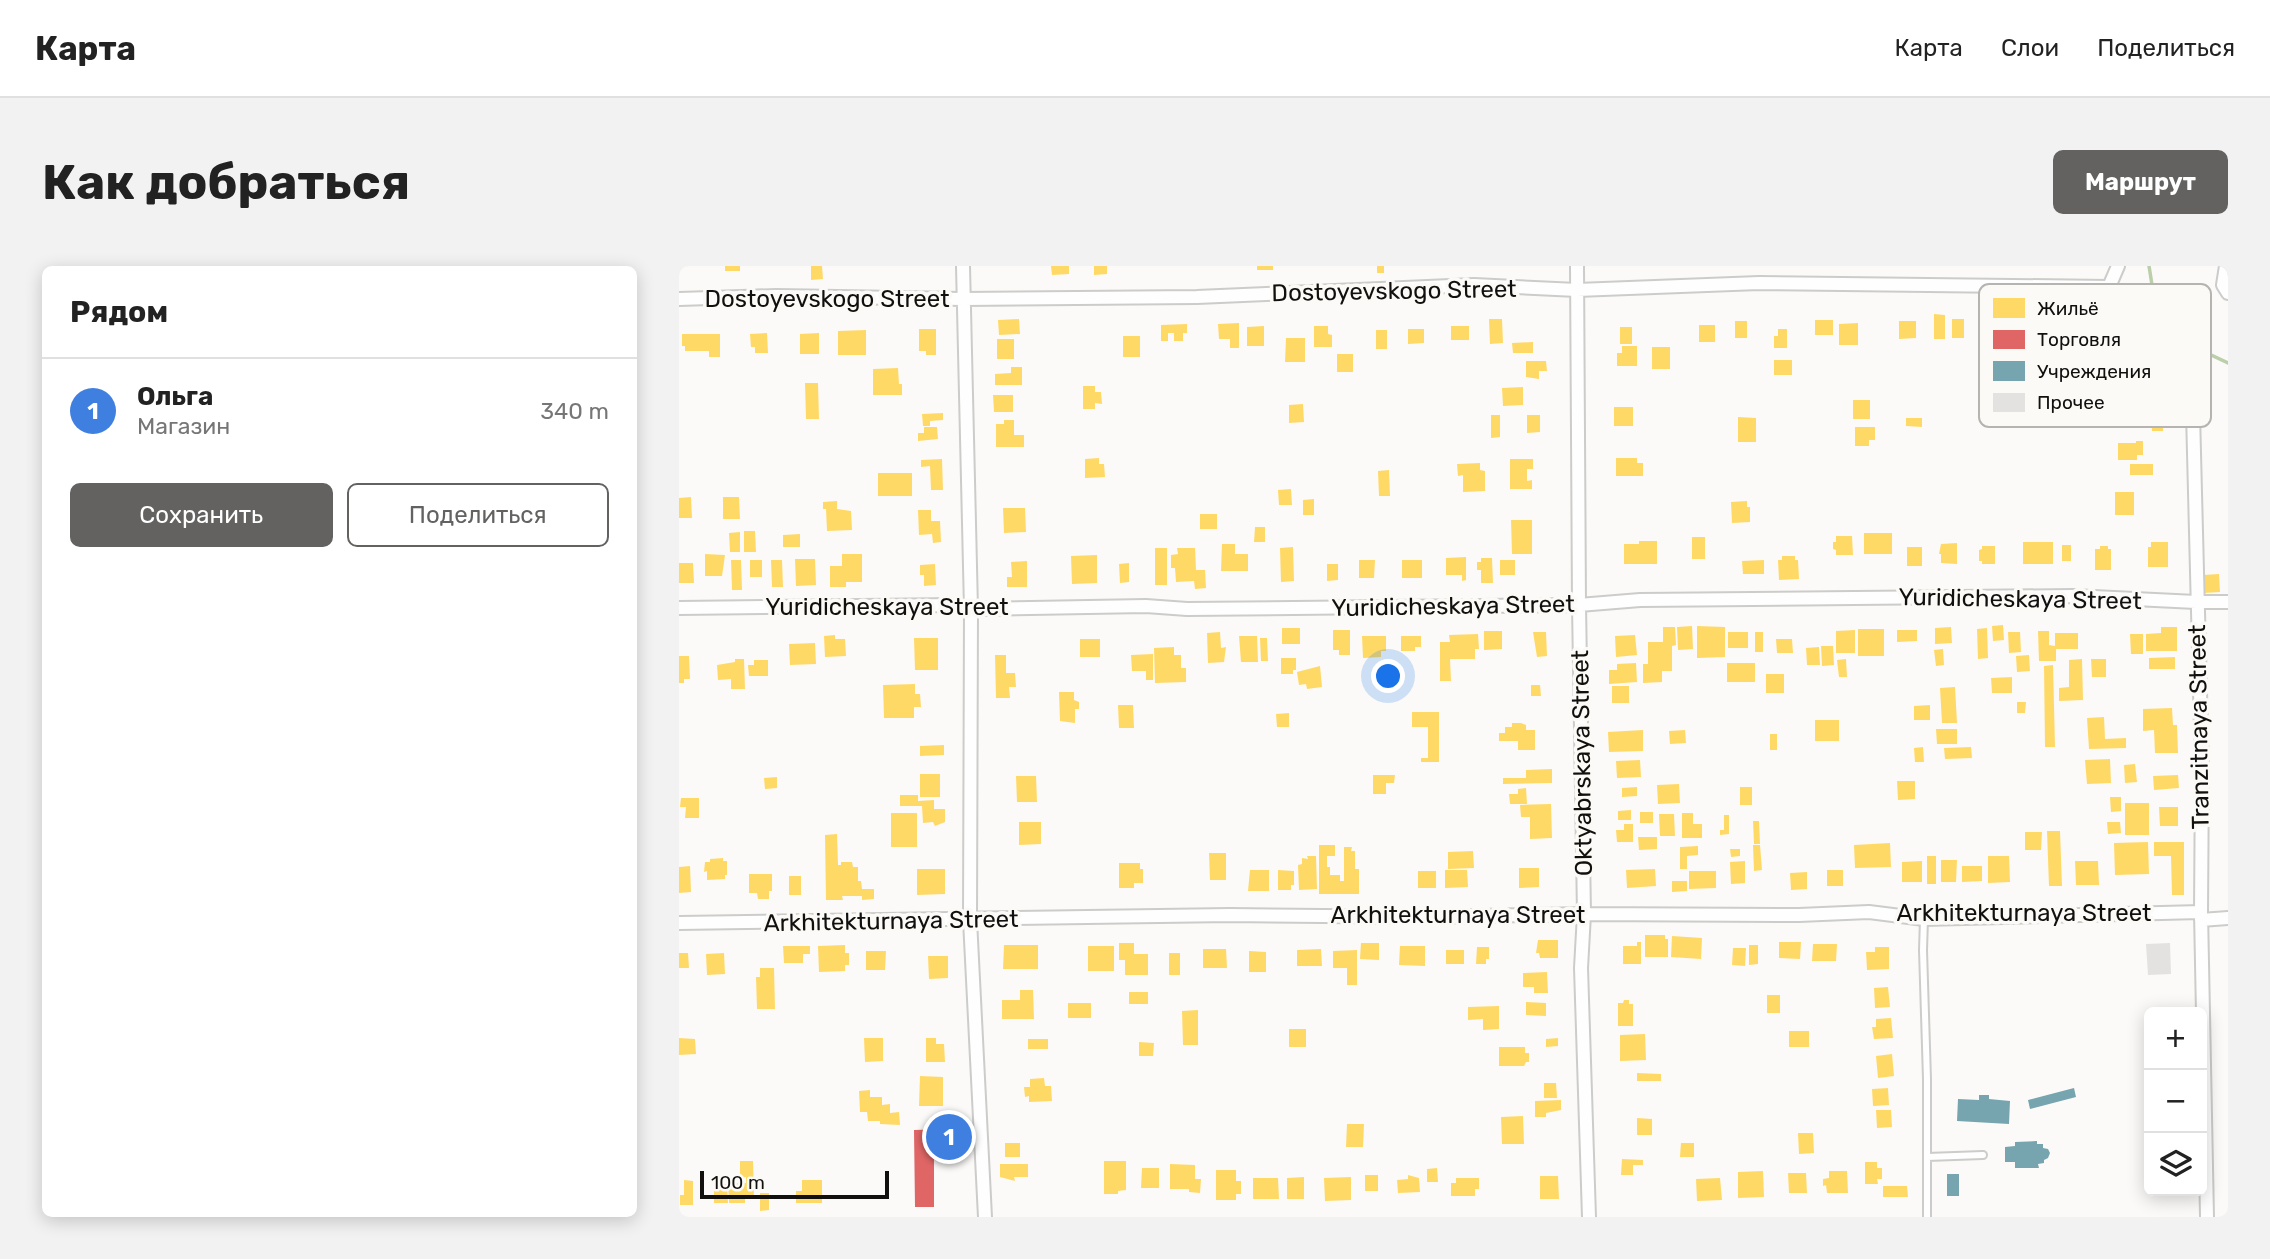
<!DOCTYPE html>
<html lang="ru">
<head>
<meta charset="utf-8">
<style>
	body { margin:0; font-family:Rubik,sans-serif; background:#f2f2f2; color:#222 }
	.controls { position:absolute; right:21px; bottom:21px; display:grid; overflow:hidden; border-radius:10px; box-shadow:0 4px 18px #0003 }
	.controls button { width:63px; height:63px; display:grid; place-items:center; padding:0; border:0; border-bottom:2px solid #e0e0e0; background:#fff; color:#222; font:35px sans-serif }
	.scale { position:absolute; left:21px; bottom:18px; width:189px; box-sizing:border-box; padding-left:7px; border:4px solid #11100f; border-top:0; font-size:19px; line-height:24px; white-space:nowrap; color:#11100f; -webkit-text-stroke:5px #fcfaf7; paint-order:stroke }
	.you { position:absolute; left:710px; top:411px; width:24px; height:24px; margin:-18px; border:5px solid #fff; border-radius:50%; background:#1a73e8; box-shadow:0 0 0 10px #1a73e833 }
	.badge { display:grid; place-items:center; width:46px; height:46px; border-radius:50%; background:#636261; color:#fff; font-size:23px; font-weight:700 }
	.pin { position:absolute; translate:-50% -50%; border:4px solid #fff; box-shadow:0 2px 7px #0006 }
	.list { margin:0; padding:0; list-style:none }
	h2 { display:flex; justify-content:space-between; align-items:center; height:91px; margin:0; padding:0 28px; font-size:30px }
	h2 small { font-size:23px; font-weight:400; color:#767676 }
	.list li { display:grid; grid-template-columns:46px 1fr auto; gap:21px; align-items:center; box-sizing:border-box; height:105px; padding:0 28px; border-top:2px solid #e0e0e0 }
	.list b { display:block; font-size:26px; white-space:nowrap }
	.list p { margin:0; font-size:23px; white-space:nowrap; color:#767676 }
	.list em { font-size:23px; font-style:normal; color:#767676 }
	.actions { display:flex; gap:14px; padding:21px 28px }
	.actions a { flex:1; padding:16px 0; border:2px solid #636261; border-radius:10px; text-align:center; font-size:24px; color:#636261 }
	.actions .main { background:#636261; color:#fff }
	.icon { flex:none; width:38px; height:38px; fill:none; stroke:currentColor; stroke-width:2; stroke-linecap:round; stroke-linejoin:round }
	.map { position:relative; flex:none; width:1549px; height:951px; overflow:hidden; border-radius:10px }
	header { display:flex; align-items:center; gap:42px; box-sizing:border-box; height:98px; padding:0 35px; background:#fff; border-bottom:2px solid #e0e0e0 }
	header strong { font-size:33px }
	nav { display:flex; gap:38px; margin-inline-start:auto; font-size:24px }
	.intro { display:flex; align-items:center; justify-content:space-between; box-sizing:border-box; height:168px; padding:0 42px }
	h1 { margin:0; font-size:49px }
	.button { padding:18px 32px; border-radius:10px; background:#636261; color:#fff; font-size:24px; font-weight:700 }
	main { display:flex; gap:42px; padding:0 42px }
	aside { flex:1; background:#fff; border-radius:10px; box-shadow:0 4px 18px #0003 }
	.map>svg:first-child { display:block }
	.homes { fill:#ffd966 }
	.shops { fill:#e06666 }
	.public { fill:#76a5af }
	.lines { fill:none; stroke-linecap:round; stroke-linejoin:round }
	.stream { stroke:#bbcfaa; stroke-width:3.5 }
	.building { fill:#e3e2e0 }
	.service-casing { stroke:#ccccca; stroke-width:10 }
	.minor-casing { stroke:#ccccca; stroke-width:16 }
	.service { stroke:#fefefe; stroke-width:6 }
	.minor { stroke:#fefefe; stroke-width:12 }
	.labels { text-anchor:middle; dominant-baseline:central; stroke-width:7; stroke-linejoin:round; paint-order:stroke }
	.street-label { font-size:24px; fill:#11100f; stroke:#fcfaf7 }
	.key { fill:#fcfaf7; stroke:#b6b4b1; stroke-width:2 }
	.key-label { font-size:19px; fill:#11100f }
</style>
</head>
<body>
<header>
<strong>Карта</strong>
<nav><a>Карта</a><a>Слои</a><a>Поделиться</a></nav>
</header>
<div class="intro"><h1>Как добраться</h1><a class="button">Маршрут</a></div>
<main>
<aside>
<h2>Рядом<small></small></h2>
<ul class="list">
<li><span class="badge" style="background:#3f7fe0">1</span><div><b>Ольга</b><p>Магазин</p></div><em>340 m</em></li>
</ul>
<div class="actions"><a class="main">Сохранить</a><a>Поделиться</a></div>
</aside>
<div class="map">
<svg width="1549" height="951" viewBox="0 0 1549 951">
	<rect width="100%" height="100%" fill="#fbfaf8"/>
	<!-- homes -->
	<path class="homes" d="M46,0H61V5H46Z
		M132,0H143L144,13L132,14Z
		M372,0H390V8L373,9Z
		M415,0H428V8L415,9Z
		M578,0H594V4H578Z
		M698,0H705V7H698Z
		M1255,48L1266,49V73H1255Z
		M340,53L341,68L320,69L319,54Z
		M810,53H823L824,77L811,78Z
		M1273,53H1285V72H1273Z
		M1136,54H1154V69H1136Z
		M1056,55H1068V72H1056Z
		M1220,55H1237V72L1220,73Z
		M560,57V82H551V73H540L539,58Z
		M1179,57V79H1160V58Z
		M508,58V67H504V75H495V67H489V75H482V59Z
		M1020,59H1036V76H1020Z
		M585,60V80H568V61Z
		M635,60H649V68L653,69V81H635Z
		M772,60H790V74H772Z
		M941,61H953V78H941Z
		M240,63H257V89H247V85H240Z
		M729,63H745V77L729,78Z
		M1099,63H1108V82H1095V70H1099Z
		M187,64V89H159V65Z
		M697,64H708V83H697Z
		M88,67L89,87H76V81H72L71,68Z
		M140,67V88H121V68Z
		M3,68H41V91H30V85H6V80H3Z
		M444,70H461V91H444Z
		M607,72H626V96H606Z
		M318,73H335V93H318Z
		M854,76V87H834L833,77Z
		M943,80H958V100H938V87H943Z
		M973,81H991V103H973Z
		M658,88H674V106H658Z
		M1095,94H1113V109H1095Z
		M847,95H867L868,105H860V113L847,111Z
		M332,101H343V119H316V108L332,107Z
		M219,102L220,118H223V129H194V103Z
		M126,117H139L140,153H127Z
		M404,120H416V126H422L423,138L416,137V143H404Z
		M844,121V139L824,140L823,122Z
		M314,129H334V146H315Z
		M1174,134H1191V153H1174Z
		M624,138L625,156L610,157V139Z
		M935,141H954V160H935Z
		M264,147V154L251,155V160H244L243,148Z
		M812,149H821V171L812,172Z
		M848,149H861V166L848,167Z
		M1472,149H1484V165H1473Z
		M1059,151L1077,152V176H1059Z
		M1227,152H1243V161L1227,160Z
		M325,154H335V169H345V181H317V158H325Z
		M245,161H258L259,173L239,175V167H245Z
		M1176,161H1196V174H1190V180H1176Z
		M1457,175H1464V189H1458V194H1439V177H1457Z
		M420,192V198H425L426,211L406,212V193Z
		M937,192H958V197H964V210H937Z
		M263,193L264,224H252L251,200L242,201V194Z
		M831,193H854V203H848V215L853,214V223H831Z
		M801,197V204L806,205V225L784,226V209L779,210L778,198Z
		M1451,198H1474V209H1451Z
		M710,204L711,230H700L699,205Z
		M199,207H233V230H199Z
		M612,223L613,239H600L599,224Z
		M1436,226H1455V249H1436Z
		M12,231L13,252H0V232Z
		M44,231H60L61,253H44Z
		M635,233V249H624V234Z
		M158,235V243L172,245L173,264L148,265L147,243H144V236Z
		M1068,235V241H1071V256L1053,257L1052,236Z
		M324,242H346L347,266L325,267Z
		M239,244H252V255H261L262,276L254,277L253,268L240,269Z
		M521,248H538V263H521Z
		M832,254H853V288H833Z
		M576,261H586V276H575Z
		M65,265H76L77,286H65Z
		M61,266V286H51L50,267Z
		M1185,267H1213V288H1185Z
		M121,268V281H104V269Z
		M1157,270H1173L1174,289H1157V284L1154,283V276H1157Z
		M1013,271H1026V293H1013Z
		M960,275H978V298H945V278H960Z
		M1344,276H1374V298H1344Z
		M1472,276H1489V301H1469V281H1472Z
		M1278,277V298L1262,297V288H1260L1262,278Z
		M543,278H556V288H569V305H542Z
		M1383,279H1392V295H1383Z
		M1303,280H1316V298H1303V295H1300V284L1303,283Z
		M1421,280H1429V283H1432V304H1416V283H1421Z
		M614,281L615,315L602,316L601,282Z
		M1228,281H1243V300H1228Z
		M476,282H488V319H476Z
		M498,282H516L517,304H526L527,322L516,323L515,315L497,316L496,302H492V289L499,288Z
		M26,288L46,289L43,310H26Z
		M163,288H183V316H167V321H151V300H163Z
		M418,289V317L393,318L392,290Z
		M1103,290H1116V294H1119L1120,313L1100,314L1099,294H1103Z
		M787,291V314L783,315V309H767V292Z
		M802,292H813L814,317H802V304H798V296H802Z
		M116,293H136L137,319L117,320Z
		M52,294H62L63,324H53Z
		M71,294H83V311H71Z
		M92,294H103L104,321H93Z
		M680,294H696L695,312H680Z
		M723,294H743V312H723Z
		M821,294H836V309H821Z
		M1085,294V308H1064L1063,295Z
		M348,295V321H328V311H333L332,296Z
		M0,297H14L15,317H0Z
		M450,297V316L441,317L440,298Z
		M256,298L257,319L245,320V309H241V299Z
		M648,298H659V314L648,315Z
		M1540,308L1541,326L1524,327V309Z
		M1324,359L1325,374L1314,375L1313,360Z
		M1013,360L1014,383L999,384L998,361Z
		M1018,360L1046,361V391L1018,392Z
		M984,361H996L997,379L993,380V405H983V416L964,417V398H969V376H984Z
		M1272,361L1273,377L1256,378V362Z
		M1482,361H1498V385H1467V368L1482,367Z
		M603,362H621V378H603Z
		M1308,362L1309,392L1299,393L1298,363Z
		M1179,363H1205V390H1179Z
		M654,364H671V389H660V384H654Z
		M1176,364V387H1157V365Z
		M1218,364H1238V375L1218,376Z
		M805,365H823V383L805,384Z
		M1359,365H1370V379L1376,380V367H1399V383H1377V395H1360Z
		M541,366L542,382L547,381L545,396L529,397L528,367Z
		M854,366H867L868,390L858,391Z
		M1049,366H1069V382H1049Z
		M1076,366H1084V386H1076Z
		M1329,366H1341L1342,386L1330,387Z
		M799,368L800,383H796V393H771L772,415H761V376H771L770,369Z
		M1451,368H1464V388H1452Z
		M156,369V373H166L167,390L146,391L145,370Z
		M956,369L958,389L937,391L936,370Z
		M560,370H578L579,396H562Z
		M683,370H707V385H702V391L684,392Z
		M722,370H742V381H736V385H722Z
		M235,372H259V404H236Z
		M581,372H588L589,395H582Z
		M401,373H421V391H401Z
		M1097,373H1113L1114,387H1098Z
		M136,377L137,398L111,399L110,378Z
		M1142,380H1154L1155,399L1143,400Z
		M495,381V389H502V402H507V416L476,417L475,382Z
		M1140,381L1141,399H1128L1127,382Z
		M1264,383L1265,399L1257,400L1255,384Z
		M474,388V414H467V405H453L452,389Z
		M316,389H327V407H336L337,421H330L331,432H317Z
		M1350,389L1351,405L1338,406L1337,390Z
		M0,390H10L11,413H5V417H0Z
		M1496,391V403H1470V392Z
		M602,392H617V404H614V408H602Z
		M56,393H65L66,423H52V413L39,414L38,399L56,396Z
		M1167,393L1168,411H1160L1158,394Z
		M1403,393L1404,434L1380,435V422L1390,421V394Z
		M1412,393H1427V411H1413Z
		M75,394H89V410H70L69,399H75Z
		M957,397L958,416L930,418V404H938V398Z
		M1048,397H1076V416H1048Z
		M1374,399L1376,481H1366L1365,400Z
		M641,400L643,421L628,423L627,418L620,419L618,406Z
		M1087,408H1105V427H1087Z
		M1333,411V427H1313L1312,412Z
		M236,418V428H241L242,441H235V452H205L204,419Z
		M852,419H861L862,430H852Z
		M933,420H950V437H933Z
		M1276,421L1278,457H1263L1261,422Z
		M380,426H395V434L400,436V443H396V457L381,455Z
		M1338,436H1347L1346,447H1338Z
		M439,439H454L455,462H440Z
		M1251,439V454H1235V440Z
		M1493,442L1494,459H1498L1499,487H1476L1475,464L1464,465V443Z
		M733,446H760V496H742V492H749V461H733Z
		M610,447V461H598L597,448Z
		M1425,451L1426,473L1447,472V482L1410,483L1408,452Z
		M1136,454H1160V475H1136Z
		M833,457H842L847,459V464H856V484H839V475H820V467H826V461H833Z
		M1257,463H1278V478H1258Z
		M964,464V485L930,486L929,466Z
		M1006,464L1007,477L991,478L990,465Z
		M1091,468H1098V484H1091Z
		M265,479V489L241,490V480Z
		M1244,481L1245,496H1236L1235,482Z
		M1292,481L1293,492L1266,493L1265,482Z
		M1431,493L1432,517L1408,518L1406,494Z
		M961,494L962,511L938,512L937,495Z
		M1456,498L1458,516L1446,517L1445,499Z
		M873,503V517L824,518V512H847V504Z
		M241,508H261V531H241Z
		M694,509H716L715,517H707V528H694Z
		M1499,509L1500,522L1475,524L1474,510Z
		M337,510H357L358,536H338Z
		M98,511V522L86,523L85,512Z
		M1218,515H1236V533L1219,534Z
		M1000,518L1001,537L979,538L978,519Z
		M958,521V530L943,531V522Z
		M1061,521H1073V539H1061Z
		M847,522L848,538H831L830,528H839V523Z
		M221,529H239V535L255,534V543H266V556L256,560L254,556L244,557L243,540H221Z
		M1431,531H1442V545L1432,546Z
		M2,532H20V552H6L7,541H1Z
		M1446,537H1470V569H1446Z
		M872,538L873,572L851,573V551H842L841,539Z
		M1480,541H1499V560H1481Z
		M952,544V554H939V545Z
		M961,546H974V557H961Z
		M212,547H238V581H212Z
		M1003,547H1014V558H1023V572H1003Z
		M980,548H995L996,570H981Z
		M1045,549H1050V568L1041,569V564H1045Z
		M1074,555H1080L1081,578H1075Z
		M340,556H362V578L340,579Z
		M1428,556H1441L1442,567L1429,568Z
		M945,558H954V576H938L937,564H945Z
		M1368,565H1381L1383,620H1370Z
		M1346,566H1363L1362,584H1346Z
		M158,568L159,599H162V596H173L174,601H179V615H182L183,623H195V633L183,634V630H163L164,634H147L146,569Z
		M959,571H978V583L960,584Z
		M1469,576L1470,608L1436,609L1435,577Z
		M1475,576H1505V629H1493L1492,590H1475Z
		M1211,577L1212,601L1176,602L1175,579Z
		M640,579H656V590H648V601H651V609H661V615H665V581H673L672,585H676V603H680V628H640Z
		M1074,579H1081L1083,604L1075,605Z
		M1019,580V589L1008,590V603H1001V581Z
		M1051,583H1061V590L1052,591Z
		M794,585L795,602L769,603V586Z
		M530,587H547V614H531Z
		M628,590H637L638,623L620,624L619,599L623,598V592L629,593Z
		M1248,590H1257V618H1248Z
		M1309,590H1330L1331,616L1309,617Z
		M44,592V595H48V609H46V613L28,614V605L25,606L26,596H31V593Z
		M1262,594H1278L1277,616H1262Z
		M1066,595V617L1052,618L1051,596Z
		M1243,595V616H1223V596Z
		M1396,595H1419L1420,619H1397Z
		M440,597H461V603H464V617H455V622H440Z
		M11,600L12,626L0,627V601Z
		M1283,600H1303V615L1283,616Z
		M840,602H860V621L840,622Z
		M238,603H266V628L238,629Z
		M976,603L977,620L948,622L947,604Z
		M571,604H590V625H569Z
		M599,604L615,605V619H612V624H599Z
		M766,604H788L789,621L766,622Z
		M1148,604H1164V620H1148Z
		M739,605H757V622H739Z
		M1010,605H1037V622L1010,623Z
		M1128,606V623L1112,624L1111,607Z
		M70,608H93V625H90V633H79L78,627H70Z
		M110,610H122V629H110Z
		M993,615H1008V625L993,626Z
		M966,669H986V673H989V691H966Z
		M993,670L1023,672L1022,693L992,691Z
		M859,674H879V692H861L860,687H857Z
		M958,676H962V698H944V680H958Z
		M1100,676H1122L1121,693L1100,692Z
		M440,677H455V688H469V709H446V694H440Z
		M682,677H700V694L681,693Z
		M1134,678H1158L1157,695H1133Z
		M166,679V687H170V699H166V705L140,706L139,680Z
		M325,679H359V703H324Z
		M1070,679H1079V698L1070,699Z
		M104,680H131V688H124V697H105Z
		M409,680H435V705H409Z
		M721,680H746V700L720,699Z
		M798,681H810V693H807V698H797Z
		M1196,681H1210V703L1188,704L1187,686H1196Z
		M1054,682H1067L1066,700L1053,699Z
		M524,683H547L548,702H524Z
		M642,683L643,700H618V684Z
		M678,684V719H668V702H654V685Z
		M767,684H785V698H767Z
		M187,685H207L206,704H187Z
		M570,685L587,686V706H570Z
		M0,687H9L10,702H0Z
		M45,687L46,708L28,709L27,688Z
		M490,687H501V709H490Z
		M249,690H269V712L250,713Z
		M81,702H95L96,743H78L77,711H81Z
		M868,706L869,727H855V721H844V707Z
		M1209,721L1211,741L1196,742L1195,722Z
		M341,724H354L355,753H323V734H341Z
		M450,726H469V738H450Z
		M1088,729H1101V747H1088Z
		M945,734H950V738H954V760H939V737H944Z
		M847,736L867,737V750L847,749Z
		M389,737H412V752H389Z
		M820,740V763L804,764V753L789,754V741Z
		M519,744V779H504L503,745Z
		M1212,752L1214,772L1195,773L1193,761H1197V753Z
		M610,763H627V781H610Z
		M1110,765H1130V781H1110Z
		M966,768L967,794L941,795V769Z
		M0,772L16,773L17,788L0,789Z
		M185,772H204V795L186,796Z
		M247,772H257V778H265L266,796H247Z
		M879,772V780L867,781V773Z
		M349,773H369V783H349Z
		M460,776L475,777L474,790H460Z
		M820,781H846V787H850V796H847L845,800H820Z
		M1213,788L1215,810L1199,812L1197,790Z
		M958,807L982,808V815H958Z
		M241,810L264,811V840H240Z
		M365,812L366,820H372L373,835L350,836V830L346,831L345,821H351V813Z
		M865,817H877L878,832H865Z
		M1209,822L1210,839L1194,840L1193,823Z
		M191,824V831H203V839L211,838V847L220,846L221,859L201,858V855H189L188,846H181L180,825Z
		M882,834V844L867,847V851H856V835Z
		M1197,844H1212L1213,861L1198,862Z
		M844,850L845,878H823L822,851Z
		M958,852L973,853V869H958Z
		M668,858H685L684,881H667Z
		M1119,867H1134L1135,887L1120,888Z
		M326,877H341V891H326Z
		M1002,877H1015V891H1001Z
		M943,893L964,894V899H954V909H942Z
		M61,895H74L75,931H66V937H50L49,917H67V911L61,912Z
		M425,895H447V924L439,925V928H425Z
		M1186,896H1198V902H1203V913H1198L1199,918H1186Z
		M321,898H349V911H335L336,915L321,911Z
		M491,898L516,899V913H522L521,927L510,926V923H491Z
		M463,902H480V922H462Z
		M758,902L759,916H748V903Z
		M537,904H557V915H562V928H557V934H537Z
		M1084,905L1085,931L1059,932V906Z
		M1150,905H1168L1169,927H1148L1147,919L1144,920V913L1150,912Z
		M1109,907H1127L1128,927H1110Z
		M686,909H699V925H686Z
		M729,909L740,912L741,926L719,927L718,914L729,913Z
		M861,910H879L880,933H861Z
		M625,911V933H608V912Z
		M672,911V934L646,935L645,912Z
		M574,912H599L600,933H574Z
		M777,912H800V923H796V930H772V917H777Z
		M1041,912L1043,934L1018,935L1017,913Z
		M5,914L14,915V939H1V929H5Z
		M123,914H143V937H117V925H123Z
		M35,918H48L49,937H35Z
		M1204,920H1228L1229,931H1204Z
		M81,927H90V944L81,945Z"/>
	<!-- shops -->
	<path class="shops" d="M270,863V880L255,881V941H236L235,864Z"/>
	<!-- public -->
	<path class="public" d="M1395,822L1397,831L1351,843L1349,834Z
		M1300,829H1310V833L1331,835L1330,858L1278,855L1279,833L1300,834Z
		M1358,875V878H1364V882L1369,883L1371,887L1369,892L1365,894V897L1359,898L1360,902H1336V896H1326V881L1336,880V876Z
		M1268,908H1280V930H1268Z"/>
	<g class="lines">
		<!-- stream -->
		<path class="stream" d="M1470,0L1477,44L1513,80L1549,97"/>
	</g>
	<!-- building -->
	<path class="building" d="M1491,677L1492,708L1469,709L1467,678Z"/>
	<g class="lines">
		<defs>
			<path id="service" d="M1245,653L1244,684L1248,813V951
				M1248,891L1304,889"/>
			<path id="minor" d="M284,0L292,343L291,654L306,951
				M898,0L900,339L905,648L902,702L910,951
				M1439,0L1430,21L1467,75L1501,109L1514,147L1523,504L1522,646L1528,951
				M1547,0L1544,19L1549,27
				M0,33L97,30L284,33L518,31L795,19L898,24L1080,17L1430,21
				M0,342L278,339L292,343L467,340L508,343L900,339L961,334L1394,330L1517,336H1549
				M0,657L551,649L750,651L905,648L1120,649L1190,646L1245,653L1522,646V654L1549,652"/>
		</defs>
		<!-- service casing -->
		<use href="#service" class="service-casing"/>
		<!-- minor casing -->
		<use href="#minor" class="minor-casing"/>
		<!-- service -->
		<use href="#service" class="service"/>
		<!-- minor -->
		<use href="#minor" class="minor"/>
	</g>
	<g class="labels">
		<!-- street labels -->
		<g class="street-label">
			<text transform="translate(715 25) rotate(-1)">Dostoyevskogo Street</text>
			<text x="148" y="33">Dostoyevskogo Street</text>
			<text transform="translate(1341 333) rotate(1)">Yuridicheskaya Street</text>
			<text transform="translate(774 340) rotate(-1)">Yuridicheskaya Street</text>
			<text x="208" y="341">Yuridicheskaya Street</text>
			<text transform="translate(1520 461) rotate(-91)">Tranzitnaya Street</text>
			<text transform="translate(903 497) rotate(-91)">Oktyabrskaya Street</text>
			<text x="1345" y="647">Arkhitekturnaya Street</text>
			<text x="779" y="649">Arkhitekturnaya Street</text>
			<text transform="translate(212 655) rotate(-1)">Arkhitekturnaya Street</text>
		</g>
	</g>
	<!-- legend -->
	<rect x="1300" y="18" width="232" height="143" rx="10" class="key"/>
	<rect x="1314" y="32" width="32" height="20" fill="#ffd966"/>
	<rect x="1314" y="64" width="32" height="19" fill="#e06666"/>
	<rect x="1314" y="95" width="32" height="20" fill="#76a5af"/>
	<rect x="1314" y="127" width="32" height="19" fill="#e3e2e0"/>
	<g class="key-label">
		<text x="1358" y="49">Жильё</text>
		<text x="1358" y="80">Торговля</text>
		<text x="1358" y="112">Учреждения</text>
		<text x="1358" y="143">Прочее</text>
	</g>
</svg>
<div class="controls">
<button>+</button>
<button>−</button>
<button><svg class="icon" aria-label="layers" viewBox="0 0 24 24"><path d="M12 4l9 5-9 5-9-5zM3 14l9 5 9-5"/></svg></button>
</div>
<div class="scale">100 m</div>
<div class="you"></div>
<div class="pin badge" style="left:270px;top:871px;background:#3f7fe0">1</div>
</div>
</main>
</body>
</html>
